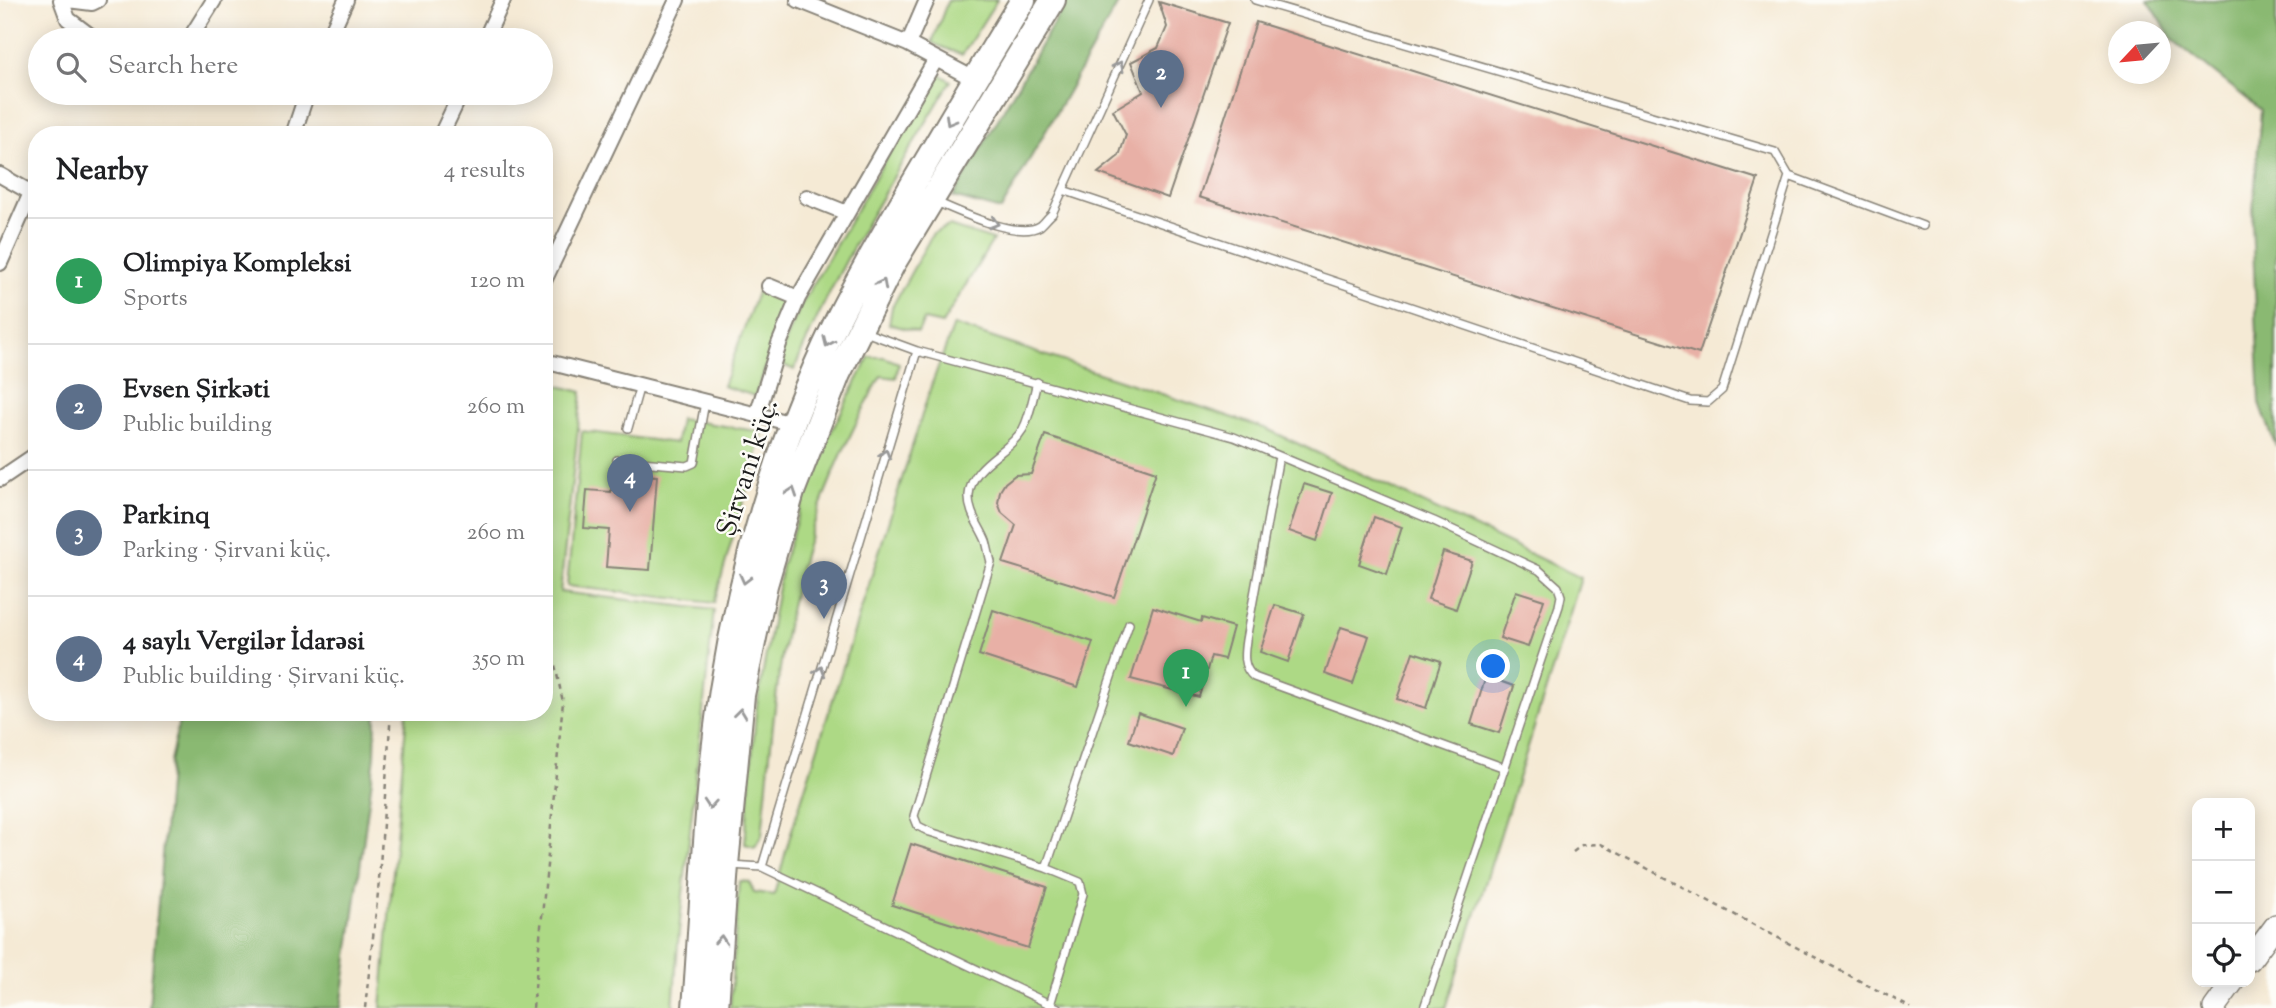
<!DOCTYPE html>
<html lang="en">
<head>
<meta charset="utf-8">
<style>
	body { margin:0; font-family:"Sorts Mill Goudy",serif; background:#f2f2f2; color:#202124 }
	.controls { position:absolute; right:21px; bottom:21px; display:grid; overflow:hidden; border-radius:14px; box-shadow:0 4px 18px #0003 }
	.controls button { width:63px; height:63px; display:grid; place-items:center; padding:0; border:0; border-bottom:2px solid #e0e0e0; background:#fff; color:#202124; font:35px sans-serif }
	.compass { position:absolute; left:2108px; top:21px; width:63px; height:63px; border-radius:50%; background:#fff; box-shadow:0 4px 18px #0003; rotate:244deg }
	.you { position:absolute; left:1494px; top:667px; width:24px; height:24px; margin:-18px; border:5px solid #fff; border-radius:50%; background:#1a73e8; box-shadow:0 0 0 10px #1a73e833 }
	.badge { display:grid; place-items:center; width:46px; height:46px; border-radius:50%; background:#b5179e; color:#fff; font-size:23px; font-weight:700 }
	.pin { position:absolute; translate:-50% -58px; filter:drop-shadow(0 2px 4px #0008) }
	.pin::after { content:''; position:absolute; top:37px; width:24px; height:21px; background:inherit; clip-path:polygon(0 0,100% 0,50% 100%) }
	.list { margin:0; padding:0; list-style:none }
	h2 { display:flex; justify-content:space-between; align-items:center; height:91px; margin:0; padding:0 28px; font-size:30px }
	h2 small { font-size:23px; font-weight:400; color:#757577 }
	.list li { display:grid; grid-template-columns:46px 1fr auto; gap:21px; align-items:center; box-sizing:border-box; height:126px; padding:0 28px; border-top:2px solid #e0e0e0 }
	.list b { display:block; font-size:26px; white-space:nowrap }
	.list p { margin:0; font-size:23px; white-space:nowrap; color:#757577 }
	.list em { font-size:23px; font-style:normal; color:#757577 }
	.icon { flex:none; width:38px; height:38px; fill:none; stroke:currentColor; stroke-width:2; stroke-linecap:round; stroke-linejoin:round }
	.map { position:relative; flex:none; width:2276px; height:1008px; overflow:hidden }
	.search { position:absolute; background:#fff; box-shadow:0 4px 18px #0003; left:28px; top:28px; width:525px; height:77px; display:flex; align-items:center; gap:18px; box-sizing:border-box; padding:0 24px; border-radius:38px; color:#757577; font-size:26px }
	.panel { position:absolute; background:#fff; box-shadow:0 4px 18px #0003; left:28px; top:126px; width:525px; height:595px; border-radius:28px }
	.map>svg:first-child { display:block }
	.green { fill:#add985; stroke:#647a50; stroke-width:2 }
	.forest { fill:#8ab972; stroke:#536a47; stroke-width:2 }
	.building { fill:#e8b0a6 }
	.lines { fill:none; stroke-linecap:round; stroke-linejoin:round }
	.service-casing { stroke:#888378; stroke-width:10 }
	.minor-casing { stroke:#888378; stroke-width:18 }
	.secondary-casing { stroke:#888378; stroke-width:24 }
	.trunk-casing { stroke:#888378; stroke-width:28 }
	.path { stroke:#888378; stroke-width:2.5; stroke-dasharray:5 5; stroke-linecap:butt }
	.service { stroke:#fff; stroke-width:7 }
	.minor { stroke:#fff; stroke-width:14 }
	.secondary { stroke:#fff; stroke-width:21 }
	.trunk { stroke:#fff; stroke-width:24 }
	.oneway { stroke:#999 }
	.labels { text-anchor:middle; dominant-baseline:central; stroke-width:5; stroke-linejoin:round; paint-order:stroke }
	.street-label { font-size:28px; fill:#1c1c1c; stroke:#fdfcf7 }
</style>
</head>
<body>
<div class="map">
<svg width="2276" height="1008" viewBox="0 0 2276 1008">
	<rect width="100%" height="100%" fill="#fdfcf7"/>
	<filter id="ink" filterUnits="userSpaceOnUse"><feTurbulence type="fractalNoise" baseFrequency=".0143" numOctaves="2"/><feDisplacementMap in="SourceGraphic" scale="14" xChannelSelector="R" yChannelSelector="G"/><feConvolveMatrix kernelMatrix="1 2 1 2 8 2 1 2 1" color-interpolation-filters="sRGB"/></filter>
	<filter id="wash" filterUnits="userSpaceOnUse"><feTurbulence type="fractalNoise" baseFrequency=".00686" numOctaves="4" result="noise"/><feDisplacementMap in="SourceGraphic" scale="28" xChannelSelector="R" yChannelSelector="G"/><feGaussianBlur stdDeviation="1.57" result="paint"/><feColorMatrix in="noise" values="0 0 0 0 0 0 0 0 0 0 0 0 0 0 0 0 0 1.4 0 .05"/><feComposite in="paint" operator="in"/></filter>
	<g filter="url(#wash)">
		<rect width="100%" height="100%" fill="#f5ead5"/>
		<!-- green -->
		<path class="green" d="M948,0H997L962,55L932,43Z
			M936,72L951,81C894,176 836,268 794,370L777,362L800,307Z
			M949,226L993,240L942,324L924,320L918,332L889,324L892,307L933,233Z
			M758,290L790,302L755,396L723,386Z
			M954,325L1267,429L1581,578L1446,1008H730L739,881L749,882L754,892L774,895L790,836L931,386Z
			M869,357H884L899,363L896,378L881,376C846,439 816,506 798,577C776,661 771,749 762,835L755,847L745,844L756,711L782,565L815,464Z
			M544,382L582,392L560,592L714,610L679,931L673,1008H381L407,712H544Z
			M680,419L763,432L714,603L567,586L582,431L676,443Z"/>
		<!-- forest -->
		<path class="forest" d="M1067,0H1120L1001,210L953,197Z
			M2148,0H2276V447L2260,403L2252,223L2261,110L2173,40Z
			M181,712H376L375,756L341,1008H149L170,761Z"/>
		<g id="blocks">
			<!-- building -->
			<path class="building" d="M1159,2L1228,23L1168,198L1098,173L1119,156L1126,135L1113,110L1143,92L1131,62L1158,48L1167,27Z
				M1256,22L1758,179L1699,354L1199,197Z
				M1045,435L1156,472L1114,597L1003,563L1016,525L1002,513L998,503L1000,491L1005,483L1015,475L1031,474Z
				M613,473L657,476L650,570L606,567L609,530L584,528L587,490L611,492Z
				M1304,484L1332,493L1317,541L1289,531Z
				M1374,517L1402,527L1387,574L1359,564Z
				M1443,552L1472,561L1456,609L1428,599Z
				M1516,591L1544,600L1528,647L1500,638Z
				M1275,605L1304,614L1288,662L1260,652Z
				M1153,607L1201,622L1202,618L1233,627L1224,659L1211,656L1199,697L1131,679Z
				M993,610L1093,642L1078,687L979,655Z
				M1341,627L1369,636L1353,684L1325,674Z
				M1413,652L1441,661L1426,708L1397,699Z
				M1486,676L1514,686L1499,733L1471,724Z
				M1138,713L1182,728L1173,756L1129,741Z
				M911,844L1047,887L1028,948L892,905Z"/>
		</g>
	</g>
	<g filter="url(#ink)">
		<use href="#blocks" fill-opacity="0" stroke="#888378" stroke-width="2"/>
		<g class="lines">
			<defs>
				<path id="service" d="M1255,0L1775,152L1789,176L1923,226
					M1063,190L1690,401L1708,402L1722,390L1789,176
					M934,201C958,211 1017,240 1040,226C1044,223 1048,217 1052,214L1149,0
					M917,351L1234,437L1434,521L1539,570L1558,587L1561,596L1559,606L1424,1008
					M1037,382C1033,397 1030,416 1023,429C1008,454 972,463 969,495C968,513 980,526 986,541C988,548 989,555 991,562L914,816L918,826L930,832L1046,868L1080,882L1083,894L1050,1005
					M628,428L640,385
					M1279,456L1246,640C1244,654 1242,667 1254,677L1505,768
					M617,460L687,466L694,463L705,402
					M730,865L762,867L917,351L865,332
					M762,867L1058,1008
					M1046,868L1129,624"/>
				<path id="minor" d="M61,0L68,19L96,40
					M68,0L92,3L98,0
					M798,0L908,44L974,79
					M189,40L214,0
					M328,40L346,0
					M485,40L503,0
					M908,44L927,0
					M293,135L307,93
					M441,135L461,93
					M0,175L37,196
					M807,197L847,213
					M0,263L31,193
					M544,281L677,0
					M769,286L798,298
					M544,361L793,424
					M757,415L779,344L798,298L936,59
					M0,479L37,454"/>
				<path id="secondary" d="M2250,960L2276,925
					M2214,1008L2233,982"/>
				<path id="trunk" d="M695,1008C703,902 706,795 722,690C742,564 780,438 836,323C858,278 884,234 909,191C947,127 984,63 1023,0
					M716,1008L726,865L742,695L765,585L792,492L838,374L892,265L1053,0"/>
			</defs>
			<!-- service casing -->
			<use href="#service" class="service-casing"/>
			<!-- minor casing -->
			<use href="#minor" class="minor-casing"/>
			<!-- secondary casing -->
			<use href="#secondary" class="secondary-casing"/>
			<!-- trunk casing -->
			<use href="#trunk" class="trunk-casing"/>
			<!-- path -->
			<path class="path" d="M1573,852L1582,845L1601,844L1911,1008
				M365,1008L378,893L391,712
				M533,1008L563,702L555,665L544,639"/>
			<!-- service -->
			<use href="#service" class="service"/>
			<!-- minor -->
			<use href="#minor" class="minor"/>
			<!-- secondary -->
			<use href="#secondary" class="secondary"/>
			<!-- trunk -->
			<use href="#trunk" class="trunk"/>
		</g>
		<!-- one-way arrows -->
		<defs><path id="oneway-chevron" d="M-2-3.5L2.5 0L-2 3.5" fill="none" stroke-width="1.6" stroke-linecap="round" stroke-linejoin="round" transform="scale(1.75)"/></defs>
		<g class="oneway">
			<use href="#oneway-chevron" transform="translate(1119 66) rotate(-65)"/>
			<use href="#oneway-chevron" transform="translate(950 121) rotate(120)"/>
			<use href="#oneway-chevron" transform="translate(994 223) rotate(16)"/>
			<use href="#oneway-chevron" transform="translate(882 284) rotate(-63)"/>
			<use href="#oneway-chevron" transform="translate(828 342) rotate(114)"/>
			<use href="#oneway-chevron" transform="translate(885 454) rotate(-73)"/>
			<use href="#oneway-chevron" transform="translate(792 492) rotate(-71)"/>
			<use href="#oneway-chevron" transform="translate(745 579) rotate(104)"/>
			<use href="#oneway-chevron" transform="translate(820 671) rotate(-73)"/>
			<use href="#oneway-chevron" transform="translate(740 713) rotate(-83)"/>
			<use href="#oneway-chevron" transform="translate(710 804) rotate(94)"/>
			<use href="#oneway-chevron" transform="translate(721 940) rotate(-86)"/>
		</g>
	</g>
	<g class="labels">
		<!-- street labels -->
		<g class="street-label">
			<text transform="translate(749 468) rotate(-72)">Şirvani küç.</text>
		</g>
	</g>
</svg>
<div class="controls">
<button>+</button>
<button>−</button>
<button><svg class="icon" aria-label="locate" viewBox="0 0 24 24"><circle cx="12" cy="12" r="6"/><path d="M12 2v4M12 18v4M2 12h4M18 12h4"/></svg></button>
</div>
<svg class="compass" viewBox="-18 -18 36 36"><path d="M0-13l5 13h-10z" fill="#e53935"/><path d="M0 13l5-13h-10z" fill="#757577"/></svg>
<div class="you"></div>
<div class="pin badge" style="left:1186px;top:707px;background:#2e9e5b">1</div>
<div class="pin badge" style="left:1161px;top:108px;background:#5c6f8a">2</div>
<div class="pin badge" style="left:824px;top:619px;background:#5c6f8a">3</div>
<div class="pin badge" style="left:630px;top:512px;background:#5c6f8a">4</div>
<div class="search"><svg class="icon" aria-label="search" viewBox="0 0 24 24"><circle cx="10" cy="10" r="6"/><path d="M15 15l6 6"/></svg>Search here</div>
<section class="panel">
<h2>Nearby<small>4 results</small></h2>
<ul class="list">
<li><span class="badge" style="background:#2e9e5b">1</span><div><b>Olimpiya Kompleksi</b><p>Sports</p></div><em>120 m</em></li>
<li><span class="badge" style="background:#5c6f8a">2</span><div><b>Evsen Şirkəti</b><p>Public building</p></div><em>260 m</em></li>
<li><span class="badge" style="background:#5c6f8a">3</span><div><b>Parkinq</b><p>Parking · Şirvani küç.</p></div><em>260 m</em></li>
<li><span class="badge" style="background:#5c6f8a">4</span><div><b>4 saylı Vergilər İdarəsi</b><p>Public building · Şirvani küç.</p></div><em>350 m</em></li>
</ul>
</section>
</div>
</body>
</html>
